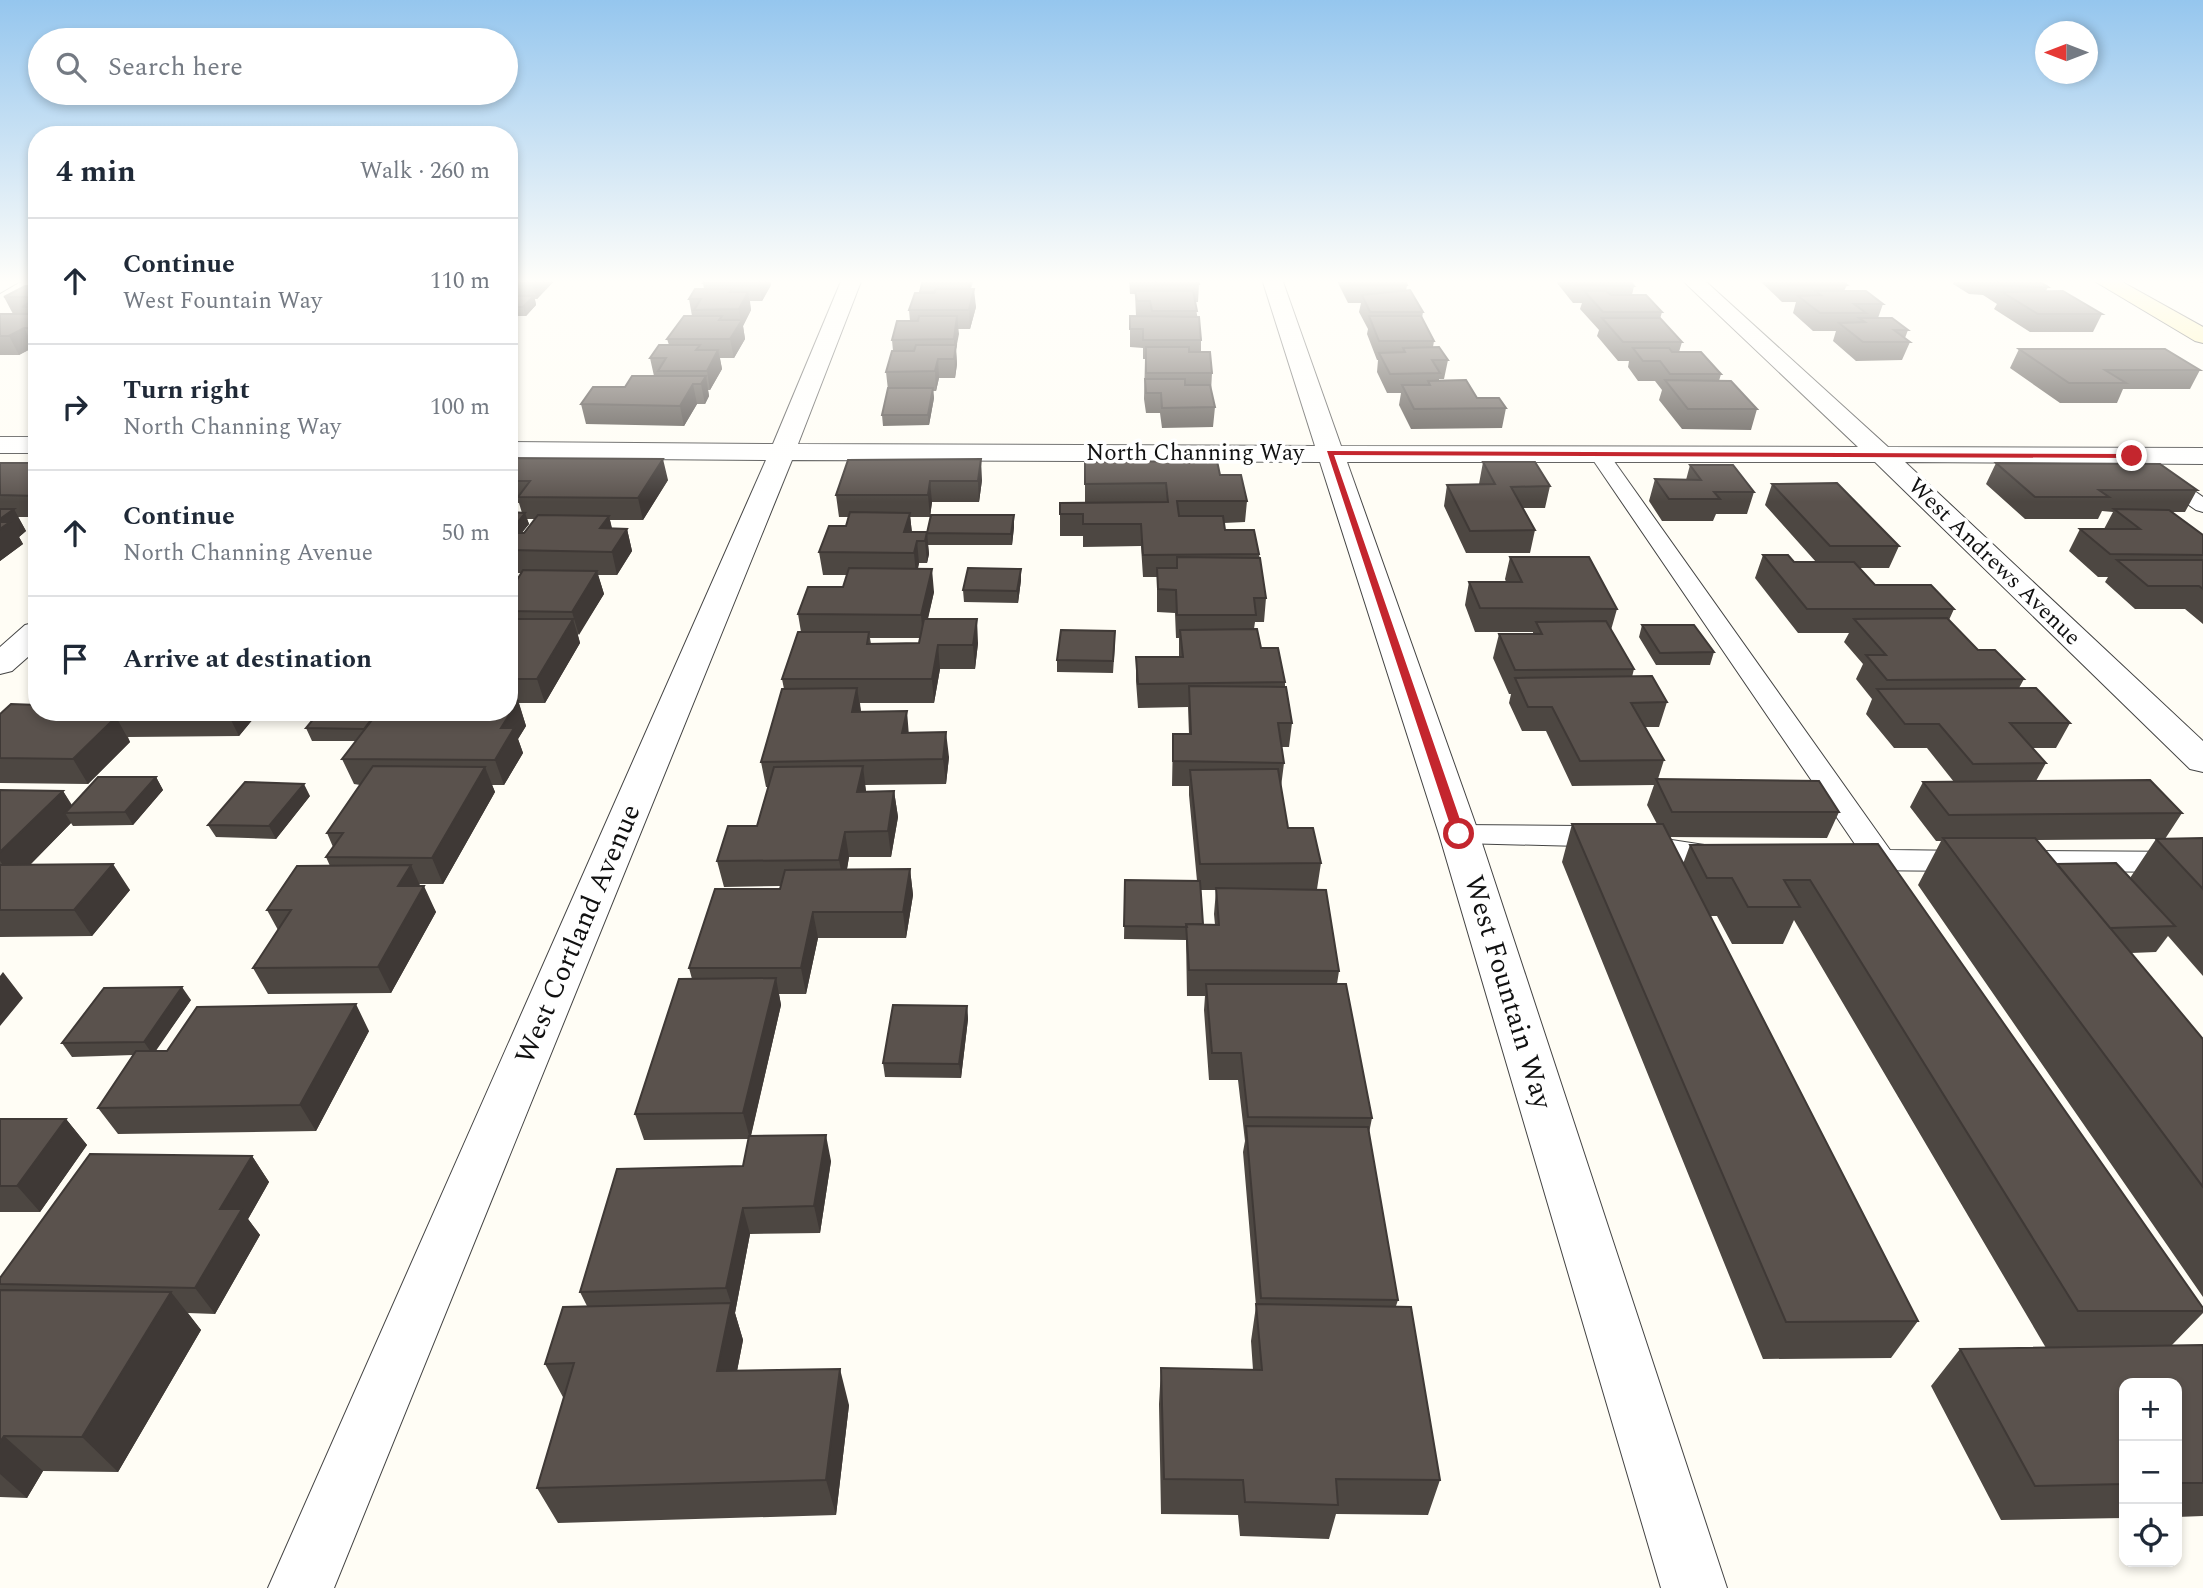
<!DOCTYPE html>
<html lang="en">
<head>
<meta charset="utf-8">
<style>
	body { margin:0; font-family:Spectral,serif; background:#f6f6f7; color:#1f2937 }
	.controls { position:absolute; right:21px; bottom:21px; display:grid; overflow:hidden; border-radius:14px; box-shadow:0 4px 10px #0003 }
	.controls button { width:63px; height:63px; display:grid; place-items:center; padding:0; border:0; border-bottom:2px solid #e0e1e3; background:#fff; color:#1f2937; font:35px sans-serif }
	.compass { position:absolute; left:2035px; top:21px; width:63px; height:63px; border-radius:50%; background:#fff; box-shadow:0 4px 10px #0003; rotate:270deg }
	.stop { position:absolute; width:21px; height:21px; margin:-16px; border:5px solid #c4262e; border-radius:50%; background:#fff }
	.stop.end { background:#c4262e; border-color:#fff; box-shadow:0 2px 7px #0008 }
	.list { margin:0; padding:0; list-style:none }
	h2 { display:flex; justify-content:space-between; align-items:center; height:91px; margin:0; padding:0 28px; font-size:30px }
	h2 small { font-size:23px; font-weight:400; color:#747a83 }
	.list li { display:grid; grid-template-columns:46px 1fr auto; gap:21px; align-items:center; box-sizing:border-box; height:126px; padding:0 28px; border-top:2px solid #e0e1e3 }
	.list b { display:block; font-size:26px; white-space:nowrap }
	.list p { margin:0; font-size:23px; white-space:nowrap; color:#747a83 }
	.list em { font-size:23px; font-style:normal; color:#747a83 }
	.icon { flex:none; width:38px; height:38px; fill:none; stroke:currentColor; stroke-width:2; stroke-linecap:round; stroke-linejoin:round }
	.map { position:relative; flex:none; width:2203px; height:1588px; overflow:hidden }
	.search { position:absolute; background:#fff; box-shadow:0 4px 10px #0003; left:28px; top:28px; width:490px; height:77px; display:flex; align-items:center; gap:18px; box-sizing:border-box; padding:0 24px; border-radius:38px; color:#747a83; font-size:26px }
	.panel { position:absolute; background:#fff; box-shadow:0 4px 10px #0003; left:28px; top:126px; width:490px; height:595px; border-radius:28px }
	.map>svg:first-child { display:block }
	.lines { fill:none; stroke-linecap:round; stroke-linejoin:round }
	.lane-casing { stroke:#444; stroke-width:2 }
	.street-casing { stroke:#444; stroke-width:2 }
	.secondary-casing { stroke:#333; stroke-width:2 }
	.lane { fill:#fff; fill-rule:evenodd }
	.street { fill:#fff; fill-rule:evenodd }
	.secondary { fill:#fff6b0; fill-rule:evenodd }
	.wall { fill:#4d4742; fill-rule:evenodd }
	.shaded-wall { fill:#3f3936 }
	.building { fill:#5a524d; stroke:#3f3936; stroke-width:2 }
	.route { fill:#c4262e }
	.labels { text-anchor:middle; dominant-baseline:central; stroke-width:7; stroke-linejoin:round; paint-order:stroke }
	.far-street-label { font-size:23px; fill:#111; stroke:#fff }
	.street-label { font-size:28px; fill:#111; stroke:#fff }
</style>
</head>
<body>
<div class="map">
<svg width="2203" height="1588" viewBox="0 0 2203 1588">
	<rect width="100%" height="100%" fill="#fffdf5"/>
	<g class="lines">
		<defs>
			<path id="lane" d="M1599,448L1606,450L1890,850L1969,851L1980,854L1984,861L1980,868L1969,871L1852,870L1841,867L1837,860L1841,853L1859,850L1589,454Z
				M2163,472L2170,474L2203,497V512L2196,510L2156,482L2153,478L2156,474Z
				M1459,825L1580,826L1724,848L1734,851L1739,858L1734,865L1724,868L1580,846L1459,843L1449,841L1444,834L1449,827Z
				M2017,851L2203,852V872L2017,871L2006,868L2002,861L2006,854Z"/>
			<path id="street" d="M0,279H24L0,293Z
				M842,279H862L798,444L1315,446L1262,279H1282L1341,446L1858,447L1681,279H1703L1888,447L2203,448V464L1905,462L2203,741V772L2190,769L1875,462H1347L1479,834L1727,1588H1661L1439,834L1320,462L792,460L334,1588H268L766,460L509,458V442L773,444Z
				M0,437H37V453H0Z
				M37,622V649L12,671L0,674V647L25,625Z"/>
			<path id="secondary" d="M2091,279H2117L2203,327V343L2195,341Z"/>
		</defs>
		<!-- lane casing -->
		<use href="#lane" class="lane-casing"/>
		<!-- street casing -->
		<use href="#street" class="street-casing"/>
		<!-- secondary casing -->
		<use href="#secondary" class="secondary-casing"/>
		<!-- lane -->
		<use href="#lane" class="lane"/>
		<!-- street -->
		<use href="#street" class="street"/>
		<!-- secondary -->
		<use href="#secondary" class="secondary"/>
	</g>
	<!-- wall -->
	<path class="wall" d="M37,279V347H34L19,355H0V314H13L4,297L31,286L30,283Z
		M509,279H555V280L537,299H535L536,305L526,316H514L509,321Z
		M704,279H770L771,285L762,301H750L751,310L743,326L745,339L734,358H720L722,369L710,390H708L709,396L705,404H697L684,426L586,424L581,404L654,376L650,358L669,345L667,339L692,316L689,299L704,289L703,283Z
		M1129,279H1198L1199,284L1198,302H1195L1201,340V352L1212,373L1211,392L1215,407L1213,427L1162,428L1160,413H1146L1144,399L1145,359H1143V348L1130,347V316H1136L1135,294H1130Z
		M1338,279H1404L1407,285L1406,291L1423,312L1422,318L1434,341L1433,347L1448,360L1444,379H1439V381L1477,398L1506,408L1502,428L1411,429L1399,405L1401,393H1387L1377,372L1378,360H1377L1367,334L1368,329L1359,312L1361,303H1348L1338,283Z
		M1558,279H1628L1634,286L1632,295L1662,312L1660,319L1682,342L1679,352L1721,374L1719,381L1757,409L1751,430L1682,429L1659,400L1662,390L1655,381H1638L1628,367L1629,361H1618L1597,336L1599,330L1580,309L1582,303H1573L1557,283Z
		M1762,279H1840L1847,285L1844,291L1883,304L1878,318L1908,330L1905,338L1910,342L1902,360L1856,361L1833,341L1836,331H1813L1793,313L1796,302H1782L1761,282Z
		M1955,279H2036L2048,287L2046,291L2102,314L2093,332H2030L1994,309L1997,304L1983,295L1969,294L1953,284Z
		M2195,279H2203V283H2201Z
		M973,281L971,289L976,307L970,329H958L956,349L957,364L955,378H939L936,391H933L934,398L929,425L883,426L882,415L888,390L886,372L893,351L892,340L910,321L909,310L920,293Z
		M2019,349L2200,370L2190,389H2123L2117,403H2060L2010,368Z
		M848,460L982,480L979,502H932L930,517H910L912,532L1014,527L1012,545H928L929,554L927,563H919L918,569L934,592L928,619L978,643L975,669H940L934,703H860L861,712L909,733L949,757L946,784L865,785L866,792L894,791L898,817L891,857H849L847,869H910L913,895L906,938H818L806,994H779L781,1005L751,1136L831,1161L820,1233L750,1234L735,1313L743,1340L737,1371L849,1405L836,1515L558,1523L537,1488L564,1399L545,1364L587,1306L580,1292L743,1166L749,1139L644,1140L635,1114L692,979L689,968L780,889V886L724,887L717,861L757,826L768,787H766L761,762L784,689L782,679L801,632L798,614L843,587L847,575H823L819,552L846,526L849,517H839L836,495ZM870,638H920L919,643L871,644Z
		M1085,462L1220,475L1247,501L1245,522L1224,523L1225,530L1259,554L1266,598L1264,622H1255L1254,629L1261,648L1285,682V687L1292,723L1289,747H1281L1284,763L1281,787L1288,828L1321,863L1317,889L1339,971L1337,984L1372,1118L1369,1133L1398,1300L1396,1306L1440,1480L1428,1515L1336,1514L1329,1539L1240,1536L1238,1515L1161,1514L1159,1404L1161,1368L1253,1370L1251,1341L1256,1306L1243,1152L1245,1141L1238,1080H1209L1204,1010L1205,996H1187L1186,940L1124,939L1125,880L1197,881L1189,795V786H1172L1173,734H1189L1188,707L1138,708L1136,681V657H1179V638H1176L1175,613L1157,612V577H1143L1141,546L1083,547V536H1060V514L1085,503ZM1201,890H1216L1214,914L1215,925L1203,924Z
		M1483,462L1550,486L1545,508H1523L1535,530L1530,553H1466L1444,506L1447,485L1479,484Z
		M0,463H37V517H18L26,531L19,537L23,544L0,561Z
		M1996,463L2197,490L2185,512H2172L2203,535V624L2185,609H2135L2105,582L2108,577H2098L2069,551L2080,529H2104L2113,512L2102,511L2098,519H2025L1986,484Z
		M1690,465L1754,492L1747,514H1716L1713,521H1662L1649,501L1655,479L1686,480Z
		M668,480L643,520H610L612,528L627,529L632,551L617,575H598L604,594L578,635L580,643L545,703H519L526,726L518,739L523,753L504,785H492L495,792L443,884H419L436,912L391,993L268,994L253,968L278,930L267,910L330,866L326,857L333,847L327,833L360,785L354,784L342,759L356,741H312L306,728L319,712H391L385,720L509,712V580H517L521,573H509V512L522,513L519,503L509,502V481ZM527,519H535L524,533H521L529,524Z
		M1772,484L1899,546L1889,568H1860L1875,585L1954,609L1949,620L1978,650L2024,679L2019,688L2070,723L2056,748H2032L2046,763L2036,781L2182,813L2165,839L2203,838V976L2168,936L2156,952L2131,953L2203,1039V1297L1918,885L1941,841H1936L1910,807L1923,782H1954L1927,748H1894L1866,714L1872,699L1856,679L1863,664L1844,642L1849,633H1798L1755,578L1763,555L1794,562H1816L1765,505ZM2156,839L2130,878L2057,864L2037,840Z
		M1510,557L1617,609L1611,630L1634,669L1632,677L1667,702L1659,727H1645L1664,760L1658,779L1839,812L1827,838L1669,837L1683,864L1690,845L1878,844L2203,1308V1313L2171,1346L2203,1345V1516L2177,1517V1383H2124V1518L2001,1520L1931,1386L1960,1349L2046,1348L1794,920L1783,944H1732L1717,916H1709L1918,1321L1891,1358L1763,1359L1562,862L1572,824H1657L1647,805L1654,785L1572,786L1546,731H1522L1509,703L1511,694H1509L1493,658L1499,634H1533V632H1475L1465,605L1469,582H1506L1505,579Z
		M1021,580L1018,603L964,602L963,590Z
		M1642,625L1714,652L1710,665H1656L1639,637Z
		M1115,643L1113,673L1057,672V660Z
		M37,712H259L239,736L128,737L130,742L88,784L0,783V714Z
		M156,777L163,790L133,825L73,826L71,823L30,865L130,890L92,936L0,937V790L63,791L72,805Z
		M310,796L276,839L216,837L208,825Z
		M191,1000L155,1051H167L369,1031L316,1131L118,1134L98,1108L133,1055L72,1057L62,1043Z
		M967,1006L968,1019L961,1078L885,1077L883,1063Z
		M0,1119H66L87,1145L40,1212H0Z
		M252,1156L269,1182L248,1219L260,1235L215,1314L188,1313L201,1330L118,1472L43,1471L27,1498L0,1497V1290H2L0,1289V1278Z"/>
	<!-- shaded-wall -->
	<path class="shaded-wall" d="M535,279H555V280L537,299L532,282Z
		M761,279H770L771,285L762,301L759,283Z
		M974,289L976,307L970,329L969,310Z
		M748,292L751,310L743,326L745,339L734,358L730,339L741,322L739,309Z
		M534,296L536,305L526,316L523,307Z
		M512,307L514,316L509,321V309Z
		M957,316L959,334L956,349L957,364L955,378L954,339Z
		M37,325V338L32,328Z
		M24,328L34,347L19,355L9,336Z
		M718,350L722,369L710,390L707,371Z
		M938,359L939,378L936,391L935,371Z
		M706,376L709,396L705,404L701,384Z
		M693,384L697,404L684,426L680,406Z
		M933,388L934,398L929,425L928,415Z
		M663,459L668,480L643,520L638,498Z
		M981,459L982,480L979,502L978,481Z
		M930,481L932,502L930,517L928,495Z
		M14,509L26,531L19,537L23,544L0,561V519Z
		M525,513L529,524L514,543L510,532Z
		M910,513L912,535L907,554L904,532Z
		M1014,515V527L1012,545L1011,534Z
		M609,516L614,539L600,528Z
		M627,529L632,551L617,575L612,552Z
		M927,532L929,554L927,563L925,541Z
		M917,541L919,563L916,575L914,553Z
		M932,569L934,592L923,638L921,615Z
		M1021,569V580L1018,603L1017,591Z
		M597,571L604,594L579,635L572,612Z
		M573,619L580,643L545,703L537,679Z
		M977,619L978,643L975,669L973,645Z
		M938,645L940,669L934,703L932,679Z
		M857,688L861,712H852Z
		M518,701L526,726L518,739L523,753L504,785L495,760L501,728Z
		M907,711L909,736L902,733Z
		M81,712H90L101,731L76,717Z
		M227,712H259L239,736Z
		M377,712H391L370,741L364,729Z
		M116,717L130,742L88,784L73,759Z
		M946,732L949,757L946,784L943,759Z
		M863,766L866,791L861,817L857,792Z
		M485,767L495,792L443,884L432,858Z
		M156,777L163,790L133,825L125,812Z
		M304,784L310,796L276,839L269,826Z
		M63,791L76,813H65L71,823L14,881L0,861V852Z
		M894,791L898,817L891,857L888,831Z
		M845,832L849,857L844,886L839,860Z
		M113,864L130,890L92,936L74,910Z
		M411,865L422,890L424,886L436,912L391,993L378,967L398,886Z
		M910,869L913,895L906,938L903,912Z
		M813,912L818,938L806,994L801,968Z
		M3,972L23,998L0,1026V976Z
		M776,978L781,1005L750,1139L743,1113Z
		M182,987L191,1000L153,1055L144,1042Z
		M356,1004L369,1031L316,1131L300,1105Z
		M967,1006L968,1019L961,1078L959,1064Z
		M66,1119L87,1145L40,1212L17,1186Z
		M826,1135L831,1161L820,1233L814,1206Z
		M252,1156L269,1182L248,1219L260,1235L215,1314L195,1288L220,1209Z
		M743,1208L750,1234L735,1313L743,1340L730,1407L717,1371L731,1303L726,1288Z
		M171,1292L201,1330L118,1472L82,1437Z
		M840,1369L849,1405L836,1515L826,1480Z
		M4,1436L43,1471L27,1498L0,1474V1442Z"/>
	<!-- building -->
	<path class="building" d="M509,279H535L532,282H509Z
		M705,279H761L759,283H703Z
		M923,279H971L969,289H936L935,292H920Z
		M1155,279H1198L1199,284H1155Z
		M1347,279H1404L1407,285H1350Z
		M1572,279H1628L1634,286L1577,285Z
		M1783,279H1840L1847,285L1788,284Z
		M1994,279H2036L2048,287L2004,286Z
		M25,286H37V297H4Z
		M695,289H732L730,292H748L739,309L694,310L701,299H689Z
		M936,289H974L969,310H909L915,293H934Z
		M1410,290L1423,312H1370L1362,295Z
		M1135,291H1193L1197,311H1152L1150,301H1137Z
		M1584,291H1606L1611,295H1646L1662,312H1603Z
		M1816,291H1866L1883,304H1854L1866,313H1820L1798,296L1821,295Z
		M2063,291L2102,314H2038L2002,292Z
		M509,296H534L523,307H512L509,309Z
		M37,298V306L22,307Z
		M0,314H37V325L32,328H24L9,336H0Z
		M684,316H722L719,320H742L730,339H667Z
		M919,316H957L954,339L892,340L897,321H918Z
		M1130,316L1199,317L1201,340H1143V329H1130Z
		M1369,316H1421L1434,341H1379Z
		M1602,318H1660L1682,342H1623Z
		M1859,318H1892L1908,330H1894L1910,342H1863L1839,323L1865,322Z
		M659,345H700L696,350H718L707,371H658L666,358H650Z
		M916,345H956L954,359H938L935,371L886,372L892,351H914Z
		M1146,347H1189V352H1210L1212,373H1146Z
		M1439,347L1448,360H1432L1440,373L1390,374L1379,353L1405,352L1403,348Z
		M1633,348H1669L1672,352H1701L1721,374H1670L1660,361H1643Z
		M2019,349H2165L2200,370H2105L2126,383H2069Z
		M632,376H706L701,384H693L680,406L581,404L593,387H625Z
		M1145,379H1185V385H1210L1215,407L1162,408L1161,393H1146Z
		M1466,380L1477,398H1499L1506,408L1414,409L1402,385H1430L1428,381Z
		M1665,380L1731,381L1757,409H1688Z
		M888,388H933L928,415H882Z
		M509,458L663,459L638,498L518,497L530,481H509Z
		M981,459L978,481H930L928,495H836L848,460Z
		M1217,461L1220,475H1241L1247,501H1177L1179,516H1223L1225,530H1254L1259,554L1143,555L1141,524H1083V514H1060V503L1168,502L1166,483L1085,484V462Z
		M1483,462H1535L1550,486L1511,487L1535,530L1470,531L1447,485L1495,484Z
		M0,463H37V496L0,495Z
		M1996,463L2160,464L2197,490H2099L2109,497H2035Z
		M1690,465H1733L1754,492H1714L1720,499H1669L1655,479L1701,480Z
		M1837,483L1899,546H1830L1772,484Z
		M0,509H14L0,519Z
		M2114,509L2169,510L2203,535V555L2110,554L2080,529H2140Z
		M509,512L525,513L510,532H509Z
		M850,512L910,513L904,532H927L925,541H917L914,553L819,552L829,526H846Z
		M538,515L609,516L600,528L627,529L612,552L509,550V536L512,533H524Z
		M931,515H1014L1011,534L927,533Z
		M0,522H10L0,529Z
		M1763,555H1788L1794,562H1854L1875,585H1931L1954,609H1807Z
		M1177,557L1260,558L1266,598H1254L1256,615H1177L1176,590L1158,589L1157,568H1177Z
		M1510,557H1589L1617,609L1480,608L1469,582H1522Z
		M2117,560H2203V589L2199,586H2148Z
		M849,568L932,569L921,615L798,614L808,587H843Z
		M968,568L1021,569L1017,591L963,590Z
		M523,570L597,571L572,612L509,611V580H517Z
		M1947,618L1978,650H1995L2024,679L1887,680L1866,655H1886L1854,619Z
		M509,619H573L537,679H509Z
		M924,619H977L973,645H938L932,679H782L798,632H869L867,644L919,643Z
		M1606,621L1634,669L1515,670L1499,634H1542L1536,622Z
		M1642,625H1694L1714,652L1660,653Z
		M1257,629L1261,648H1278L1285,682L1138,684L1136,657H1183L1180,630Z
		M1061,630L1115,631L1113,661L1057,660Z
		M1652,676L1667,702L1631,703L1664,760L1580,761L1552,707H1528L1515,678Z
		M1189,686L1286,687L1292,723H1278L1284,763L1173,761V734H1191Z
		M857,688L852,712L907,711L902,733L946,732L943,759L761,762L782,689Z
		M2036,688L2070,723H2010L2046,763L1973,764L1939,724H1905L1877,689Z
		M509,701H518L501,728H514L495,760L342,759L372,720H393L399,712H509Z
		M11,704L37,705V712H81L76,717H116L73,759L0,758V714Z
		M319,712H377L364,729L306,728Z
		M373,766L485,767L432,858L326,857L343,833H327Z
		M863,766L857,792L894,791L888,831L845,832L839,860L717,861L728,826H757L774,767Z
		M1278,769L1288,828H1313L1321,863L1200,864L1190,770Z
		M98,777H156L125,812L65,813Z
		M1656,779L1819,781L1839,812H1672Z
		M2150,780L2182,813L1949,815L1923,782Z
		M245,782L304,784L269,826L208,825Z
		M0,790L63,791L0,852Z
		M1572,824H1663L1918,1321L1786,1322Z
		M1943,838H2035L2203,1039V1187Z
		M2203,838V889L2156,839Z
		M1878,844L2203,1308V1311H2078L1810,880H1784L1800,907H1748L1732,878H1707L1690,845Z
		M2116,863L2175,926L2110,928L2057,864Z
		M113,864L74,910H0V865Z
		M411,865L398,886H424L378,967L253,968L291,910H267L297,866Z
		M910,869L903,912H813L801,968H689L715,889H780L785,870Z
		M1125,880L1200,881L1203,924H1186L1187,927L1124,926Z
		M1216,888L1326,890L1339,971L1189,970L1186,924L1219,925Z
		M776,978L743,1113L635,1114L679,979Z
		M1206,984H1346L1372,1118L1248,1117L1241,1053H1212Z
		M182,987L144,1042L62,1043L104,988Z
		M356,1004L300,1105L98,1108L136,1051H167L197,1007Z
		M893,1005L967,1006L959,1064L883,1063Z
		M0,1119H66L17,1186H0Z
		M1246,1126L1368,1127L1398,1300L1261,1298Z
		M826,1135L814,1206L743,1208L726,1288L580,1292L617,1169L743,1166L749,1136Z
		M90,1154L252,1156L220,1209H242L195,1288L0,1284V1278Z
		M0,1290L171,1292L82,1437L4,1436L0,1442Z
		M731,1303L717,1371L840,1369L826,1480L537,1488L574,1363L545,1364L563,1307Z
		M1256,1304L1411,1307L1440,1480L1336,1479L1338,1505L1245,1502L1243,1480L1164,1479L1161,1368L1262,1370Z
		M2203,1345V1483H2177V1383H2124V1484L2035,1486L1960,1349Z"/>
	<!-- sky -->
	<linearGradient id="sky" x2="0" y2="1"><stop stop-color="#95c6ee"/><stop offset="0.56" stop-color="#fffefa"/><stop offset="1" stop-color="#fffefa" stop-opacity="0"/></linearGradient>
	<rect width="2203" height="502" fill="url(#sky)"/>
	<!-- route -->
	<path class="route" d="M1327,451L2132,454L2136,456L2132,458L1334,455L1465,834L1459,837L1453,834Z"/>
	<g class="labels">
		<!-- far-street labels -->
		<g class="far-street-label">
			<text x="1195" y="453">North Channing Way</text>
			<text transform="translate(1994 562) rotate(44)">West Andrews Avenue</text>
		</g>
		<!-- street labels -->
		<g class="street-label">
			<text transform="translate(578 934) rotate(-67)">West Cortland Avenue</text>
			<text transform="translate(1508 992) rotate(73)">West Fountain Way</text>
		</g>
	</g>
</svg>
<div class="controls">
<button>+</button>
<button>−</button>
<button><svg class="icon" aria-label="locate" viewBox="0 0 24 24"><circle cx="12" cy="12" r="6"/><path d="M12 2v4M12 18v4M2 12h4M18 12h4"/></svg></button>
</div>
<svg class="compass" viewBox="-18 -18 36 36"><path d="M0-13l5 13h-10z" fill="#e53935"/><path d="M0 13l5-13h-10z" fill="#747a83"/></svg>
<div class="stop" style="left:1459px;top:834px"></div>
<div class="stop end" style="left:2132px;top:456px"></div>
<div class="search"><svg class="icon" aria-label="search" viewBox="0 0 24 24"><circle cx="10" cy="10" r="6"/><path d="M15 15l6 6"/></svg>Search here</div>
<section class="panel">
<h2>4 min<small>Walk · 260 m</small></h2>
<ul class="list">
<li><svg class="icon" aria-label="ahead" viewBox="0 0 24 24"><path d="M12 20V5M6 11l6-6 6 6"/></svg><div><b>Continue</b><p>West Fountain Way</p></div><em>110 m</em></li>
<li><svg class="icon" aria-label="right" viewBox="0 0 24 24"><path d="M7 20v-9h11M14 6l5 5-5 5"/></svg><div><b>Turn right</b><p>North Channing Way</p></div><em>100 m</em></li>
<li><svg class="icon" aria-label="ahead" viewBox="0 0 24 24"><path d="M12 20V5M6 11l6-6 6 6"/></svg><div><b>Continue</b><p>North Channing Avenue</p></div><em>50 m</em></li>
<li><svg class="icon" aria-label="arrive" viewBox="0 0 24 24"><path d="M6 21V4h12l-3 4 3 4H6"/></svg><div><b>Arrive at destination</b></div></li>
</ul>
</section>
</div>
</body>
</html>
